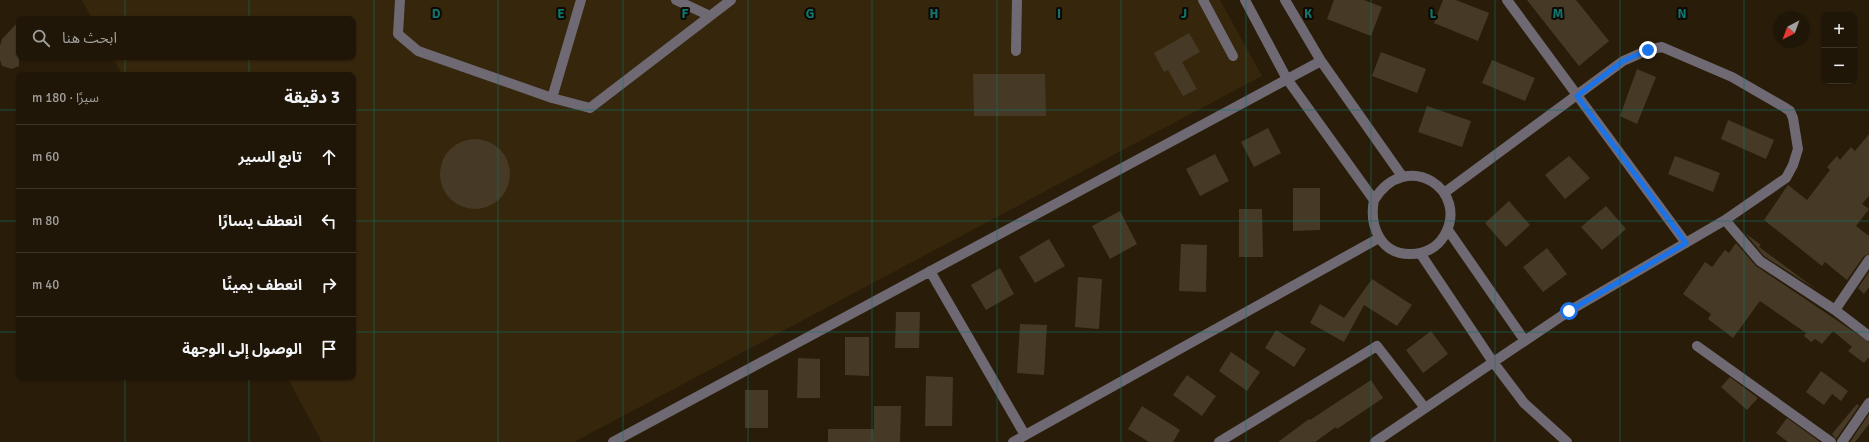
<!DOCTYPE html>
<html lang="ar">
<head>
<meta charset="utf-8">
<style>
	body { margin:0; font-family:Signika,"Noto Sans Arabic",sans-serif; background:#2c2316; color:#f1f3f6; direction:rtl }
	.controls { position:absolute; right:12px; top:12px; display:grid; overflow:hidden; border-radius:8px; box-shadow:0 1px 3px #0004 }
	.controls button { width:36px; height:36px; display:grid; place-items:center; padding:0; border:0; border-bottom:1px solid #3c3529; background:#1f1608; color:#f1f3f6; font:20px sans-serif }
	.compass { position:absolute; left:1773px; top:12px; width:36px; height:36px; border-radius:50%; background:#1f1608; box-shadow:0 1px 3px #0004; rotate:221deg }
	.stop { position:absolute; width:12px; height:12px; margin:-9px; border:3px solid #1a73e8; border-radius:50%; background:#fff }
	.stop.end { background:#1a73e8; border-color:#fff; box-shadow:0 1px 4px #0008 }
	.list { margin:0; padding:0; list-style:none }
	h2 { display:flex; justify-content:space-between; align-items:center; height:52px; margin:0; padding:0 16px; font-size:17px }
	h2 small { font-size:13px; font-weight:400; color:#a19f9c }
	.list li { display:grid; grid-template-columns:26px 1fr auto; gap:12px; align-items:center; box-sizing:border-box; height:64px; padding:0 16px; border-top:1px solid #3c3529 }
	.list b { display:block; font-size:15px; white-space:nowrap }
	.list em { font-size:13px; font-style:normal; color:#a19f9c }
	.icon { flex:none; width:22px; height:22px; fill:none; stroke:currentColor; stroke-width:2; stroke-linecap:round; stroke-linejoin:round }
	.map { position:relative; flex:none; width:1869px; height:442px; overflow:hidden; direction:ltr }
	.search { position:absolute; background:#1f1608; box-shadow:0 1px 3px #0004; left:16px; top:16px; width:340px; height:44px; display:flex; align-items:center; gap:10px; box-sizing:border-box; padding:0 14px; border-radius:8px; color:#a19f9c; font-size:15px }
	.panel { position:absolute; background:#1f1608; box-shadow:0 1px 3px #0004; left:16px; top:72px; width:340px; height:308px; border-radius:8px; direction:rtl }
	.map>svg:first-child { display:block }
	.built { fill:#35260c }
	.building { fill:#463a27 }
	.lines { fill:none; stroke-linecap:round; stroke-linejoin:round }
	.minor { stroke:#6e6973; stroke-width:10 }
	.route { stroke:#1a73e8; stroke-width:5 }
	.grid { fill:none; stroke:#0f766e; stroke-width:1; stroke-opacity:0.55 }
	.grid-label { font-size:13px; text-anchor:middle; font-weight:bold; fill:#0f766e; stroke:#0d0803; stroke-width:4; stroke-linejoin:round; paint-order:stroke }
</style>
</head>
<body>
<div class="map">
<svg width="1869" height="442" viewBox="0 0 1869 442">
	<rect width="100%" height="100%" fill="#291d0a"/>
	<!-- built -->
	<path class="built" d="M82,0H1220L1262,76L574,442H322L287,377H353V75H122L113,57H353V19H92Z"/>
	<!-- building -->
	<path class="building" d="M1334,0H1364L1382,7L1371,36L1327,19Z
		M1443,0H1456L1489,13L1478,41L1434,23Z
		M1527,0H1576L1609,41L1579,66Z
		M19,21V66L12,69L2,66L0,60V46L2,39Z
		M1189,33L1200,52L1182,62L1197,89L1183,96L1168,70L1164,72L1154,53Z
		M1381,52L1426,69L1417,93L1372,76Z
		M1492,60L1535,78L1525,101L1482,83Z
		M1637,69L1656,77L1637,124L1620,116Z
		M973,74H1045L1046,116H974Z
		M1427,106L1471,121L1462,147L1418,132Z
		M1728,120L1774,140L1766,159L1721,139Z
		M1268,128L1281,153L1254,167L1241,142Z
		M1869,134V196L1862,204L1869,209L1856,226L1869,236V254L1864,256L1847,280L1825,262L1822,266L1764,220L1788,185L1807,200L1830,170L1827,167L1837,156L1840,160L1851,147L1855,151Z
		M440 174a35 35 0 1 1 70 0a35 35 0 1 1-70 0Z
		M1215,154L1229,181L1200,196L1186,169Z
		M1569,156L1590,178L1565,199L1545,175Z
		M1675,156L1720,173L1713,192L1668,174Z
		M1293,188H1320V230L1293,231Z
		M1509,201L1530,225L1506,247L1485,223Z
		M1606,206L1626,229L1602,250L1581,227Z
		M1239,209H1262L1263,257H1239Z
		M1120,211L1137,244L1110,259L1092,226Z
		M1745,233L1761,245L1759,247L1817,290L1764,256Z
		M1049,239L1065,266L1035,283L1019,257Z
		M1736,243L1756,266L1869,342V357L1864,363L1848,351L1852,347L1833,331L1822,344L1815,339L1811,342L1804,336L1806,333L1760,301L1733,338L1708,319L1711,314L1683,294L1705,262L1712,267L1725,250L1729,253Z
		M1181,244L1207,245L1206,292L1179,291Z
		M1547,248L1567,274L1543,292L1523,267Z
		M1000,268L1014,294L986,310L971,285Z
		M1869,272V287L1864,294L1858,288Z
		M1078,277L1102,279L1099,329L1075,327Z
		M1372,279L1412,305L1397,326L1364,305L1344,342L1310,323L1320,304L1344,318Z
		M896,312H920L919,348H895Z
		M1020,324L1047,325L1044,375L1017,373Z
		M1276,330L1306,349L1294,367L1265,348Z
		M1431,331L1448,354L1423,373L1406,350Z
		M845,337H869V376L845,375Z
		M1231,352L1260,372L1247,391L1219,371Z
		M798,358L820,359V398H797Z
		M1821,371L1848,391L1841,401L1832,394L1824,405L1806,392Z
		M1187,375L1216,396L1202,416L1173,395Z
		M926,376L953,377L952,426H925Z
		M1730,377L1758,398L1747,410L1721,387Z
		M1371,380L1383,398L1337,429L1336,427L1315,442H1278L1309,419L1310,420Z
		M745,390H768V428H745Z
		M1857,404L1859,406L1836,439L1832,434Z
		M874,406H901L900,442H828V429H874Z
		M1142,406L1180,430L1173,442H1149L1128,429Z
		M1869,414V424L1855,442H1850Z
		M1787,418L1820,442H1788L1776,433Z"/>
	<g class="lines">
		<!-- minor -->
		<path class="minor" d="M400,0L398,34L418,51L552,98L590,108L731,0
			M676,0L710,16
			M1203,0L1233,56
			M1245,0L1287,79L1374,200C1369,225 1380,255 1411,254C1424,254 1437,248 1444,236C1471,191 1407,147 1374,200
			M1285,0L1321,61L1402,176
			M1507,0L1686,243
			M1016,51L1017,0
			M552,98L581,0
			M1725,220L1760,261L1835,310L1869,336
			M1448,230L1525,341
			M1420,253L1493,362L1524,403L1567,442
			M930,271L1025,435
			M1835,310L1869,260
			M1697,346L1831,442
			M613,442L1321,61
			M1013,442L1379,238
			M1219,442L1377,346L1425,408
			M1375,442L1569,311L1725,220L1786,178L1793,165L1798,149L1793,118L1790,111L1784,107L1732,77L1662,47L1648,50L1623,61L1444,193
			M1842,442L1869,403"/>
	</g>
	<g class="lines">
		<!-- route -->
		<path class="route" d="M1569,311L1686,243L1577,96L1623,61L1648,50"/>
	</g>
	<!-- grid -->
	<path class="grid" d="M125,0V19M249,0V19M374,0V442M498,0V442M623,0V442M748,0V442M872,0V442M997,0V442M1121,0V442M1246,0V442M1371,0V442M1495,0V442M1620,0V442M1744,0V442M125,57V75M249,57V75M0,110H19M353,110H1869M0,221H19M353,221H1869M0,332H19M353,332H1869M125,377V442M249,377V442"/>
	<g class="grid-label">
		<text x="436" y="18">D</text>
		<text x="561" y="18">E</text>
		<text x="685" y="18">F</text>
		<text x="810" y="18">G</text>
		<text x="934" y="18">H</text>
		<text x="1059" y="18">I</text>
		<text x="1184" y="18">J</text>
		<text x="1308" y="18">K</text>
		<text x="1433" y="18">L</text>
		<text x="1558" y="18">M</text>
		<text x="1682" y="18">N</text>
	</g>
</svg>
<div class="controls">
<button>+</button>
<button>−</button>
</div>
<svg class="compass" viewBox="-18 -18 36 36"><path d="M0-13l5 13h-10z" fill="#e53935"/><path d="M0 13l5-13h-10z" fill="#a19f9c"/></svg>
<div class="stop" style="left:1569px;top:311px"></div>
<div class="stop end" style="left:1648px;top:50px"></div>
<div class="search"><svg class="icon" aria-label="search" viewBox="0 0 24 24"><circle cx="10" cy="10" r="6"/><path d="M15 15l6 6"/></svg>ابحث هنا</div>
<section class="panel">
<h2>3 دقيقة<small>سيرًا · 180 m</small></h2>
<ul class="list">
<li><svg class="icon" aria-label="ahead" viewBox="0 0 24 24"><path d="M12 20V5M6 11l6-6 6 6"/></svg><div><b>تابع السير</b></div><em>60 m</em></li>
<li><svg class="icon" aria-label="left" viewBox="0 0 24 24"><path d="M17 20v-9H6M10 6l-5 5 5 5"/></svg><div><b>انعطف يسارًا</b></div><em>80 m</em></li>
<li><svg class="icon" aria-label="right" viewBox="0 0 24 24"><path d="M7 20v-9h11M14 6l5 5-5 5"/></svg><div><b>انعطف يمينًا</b></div><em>40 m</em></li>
<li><svg class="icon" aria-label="arrive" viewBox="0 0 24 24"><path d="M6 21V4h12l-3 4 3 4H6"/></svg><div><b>الوصول إلى الوجهة</b></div></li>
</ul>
</section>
</div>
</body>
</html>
